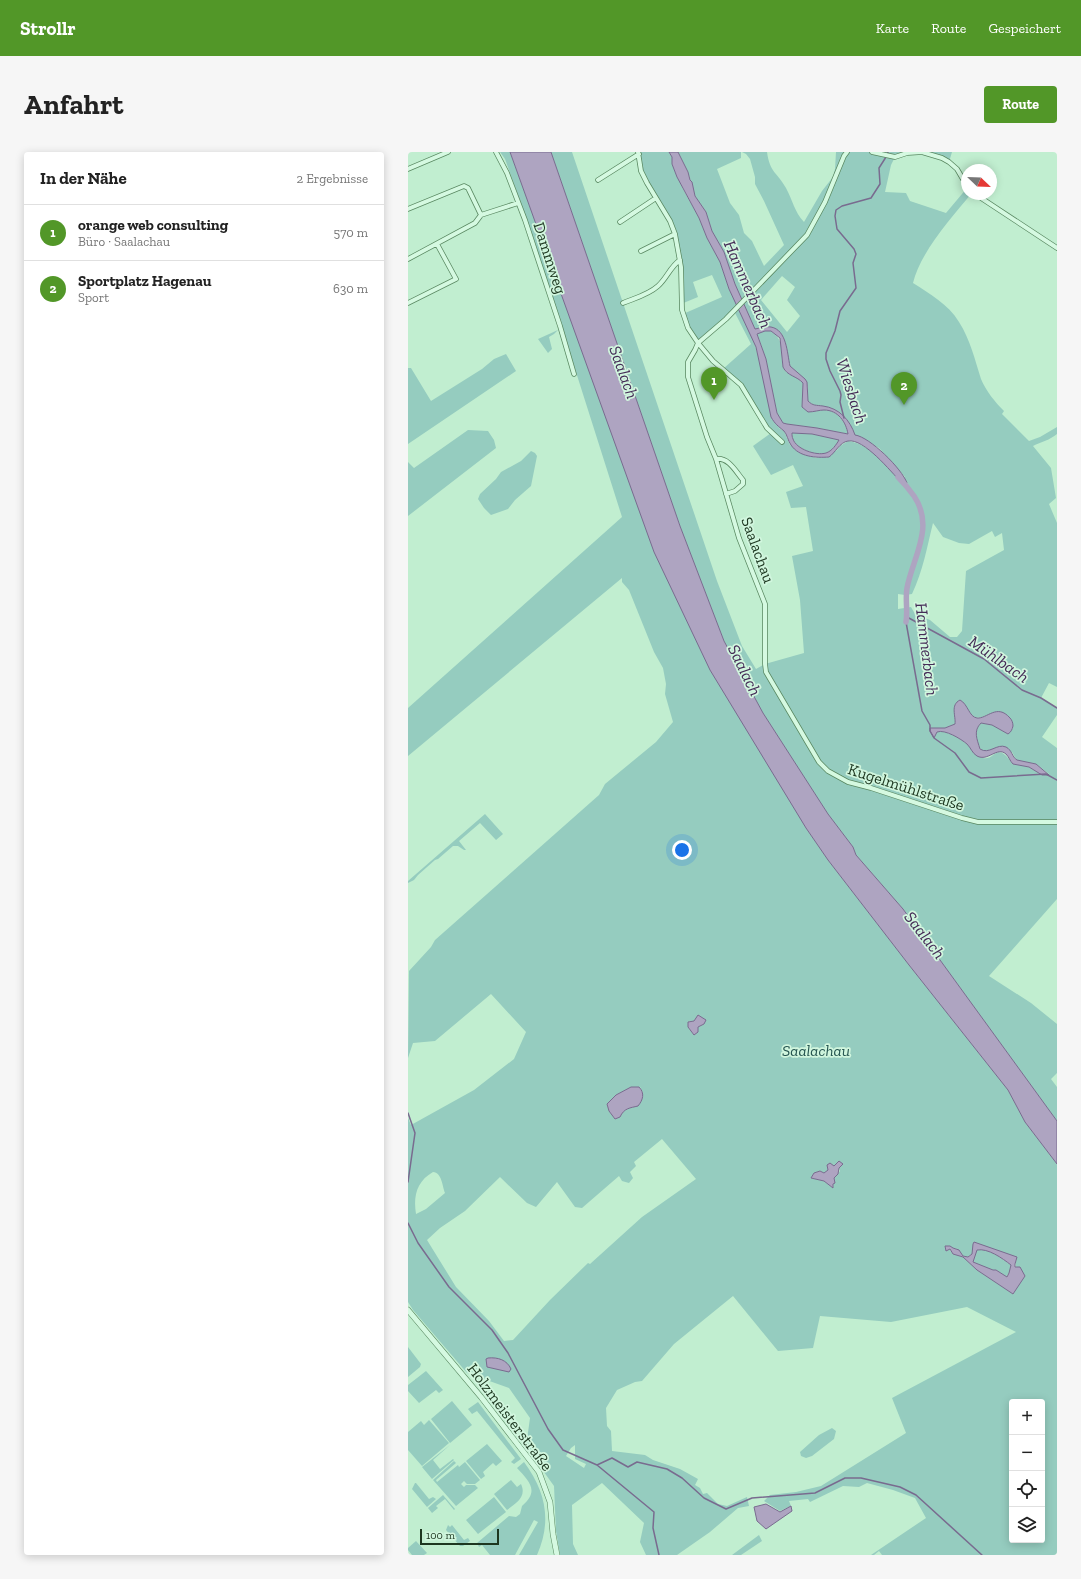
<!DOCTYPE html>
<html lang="de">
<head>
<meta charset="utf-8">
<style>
	body { margin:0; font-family:"Zilla Slab",serif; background:#f6f6f6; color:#222 }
	.controls { position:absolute; right:12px; bottom:12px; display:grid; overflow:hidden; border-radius:4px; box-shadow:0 2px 10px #0003 }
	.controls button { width:36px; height:36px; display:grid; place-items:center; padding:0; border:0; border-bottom:1px solid #e0e0e0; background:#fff; color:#222; font:20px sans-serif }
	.compass { position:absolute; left:553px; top:12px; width:36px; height:36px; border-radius:50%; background:#fff; box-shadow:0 2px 10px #0003; rotate:113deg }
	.scale { position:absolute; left:12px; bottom:10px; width:79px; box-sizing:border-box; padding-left:4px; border:2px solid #1d3720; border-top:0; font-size:11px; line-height:14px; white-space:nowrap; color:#1d3720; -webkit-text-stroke:3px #d1f6de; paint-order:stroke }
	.you { position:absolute; left:274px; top:698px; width:14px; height:14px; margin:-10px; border:3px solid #fff; border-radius:50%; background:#1a73e8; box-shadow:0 0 0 6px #1a73e833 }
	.badge { display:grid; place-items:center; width:26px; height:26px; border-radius:50%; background:#529728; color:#fff; font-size:13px; font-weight:700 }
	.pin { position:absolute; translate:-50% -33px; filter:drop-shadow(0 1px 2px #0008) }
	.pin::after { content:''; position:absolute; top:21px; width:14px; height:12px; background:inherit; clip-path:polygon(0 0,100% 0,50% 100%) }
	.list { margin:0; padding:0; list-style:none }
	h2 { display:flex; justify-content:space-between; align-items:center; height:52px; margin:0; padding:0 16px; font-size:17px }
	h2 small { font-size:13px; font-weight:400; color:#767676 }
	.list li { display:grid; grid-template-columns:26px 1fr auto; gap:12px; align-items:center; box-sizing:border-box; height:56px; padding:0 16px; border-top:1px solid #e0e0e0 }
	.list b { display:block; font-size:15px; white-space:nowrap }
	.list p { margin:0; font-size:13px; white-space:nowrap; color:#767676 }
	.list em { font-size:13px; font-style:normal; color:#767676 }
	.icon { flex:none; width:22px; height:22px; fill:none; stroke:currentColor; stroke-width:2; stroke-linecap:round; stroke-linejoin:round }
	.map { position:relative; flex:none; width:649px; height:1403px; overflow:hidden; border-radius:4px }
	header { display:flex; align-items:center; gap:24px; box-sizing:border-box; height:56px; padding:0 20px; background:#529728; color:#fff }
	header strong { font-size:19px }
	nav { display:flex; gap:22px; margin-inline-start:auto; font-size:14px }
	.intro { display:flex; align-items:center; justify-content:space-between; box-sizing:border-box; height:96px; padding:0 24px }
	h1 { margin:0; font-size:28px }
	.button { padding:10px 18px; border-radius:4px; background:#529728; color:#fff; font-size:14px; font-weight:700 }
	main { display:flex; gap:24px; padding:0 24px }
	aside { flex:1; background:#fff; border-radius:4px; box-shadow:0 2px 10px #0003 }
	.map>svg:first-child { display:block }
	.green { fill:#95ccbf; fill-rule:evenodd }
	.water { fill:#aea4c1; stroke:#796b8f; fill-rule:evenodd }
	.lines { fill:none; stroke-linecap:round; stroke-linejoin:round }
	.stream { stroke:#796b8f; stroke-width:1.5 }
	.canal { stroke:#aea4c1; stroke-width:5.5 }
	.minor-casing { stroke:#598861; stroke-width:5.5 }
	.tertiary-casing { stroke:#598861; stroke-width:6 }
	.minor { stroke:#d5f9e1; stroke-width:4 }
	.tertiary { stroke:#d5f9e1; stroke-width:5 }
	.labels { text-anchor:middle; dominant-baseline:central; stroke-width:3.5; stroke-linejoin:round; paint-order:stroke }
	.street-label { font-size:16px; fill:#1d3720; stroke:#d1f6de }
	.park-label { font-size:16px; font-style:italic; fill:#24544f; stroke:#d1f6de }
	.water-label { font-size:17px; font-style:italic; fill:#452c57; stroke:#d1f6de }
</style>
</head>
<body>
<header>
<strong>Strollr</strong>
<nav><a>Karte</a><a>Route</a><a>Gespeichert</a></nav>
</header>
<div class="intro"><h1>Anfahrt</h1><a class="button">Route</a></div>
<main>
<aside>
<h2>In der Nähe<small>2 Ergebnisse</small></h2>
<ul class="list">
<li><span class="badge">1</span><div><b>orange web consulting</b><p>Büro · Saalachau</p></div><em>570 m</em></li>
<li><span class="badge">2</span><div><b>Sportplatz Hagenau</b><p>Sport</p></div><em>630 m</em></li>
</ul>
</aside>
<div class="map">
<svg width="649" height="1403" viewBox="0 0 649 1403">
	<rect width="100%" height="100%" fill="#c1eed0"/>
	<!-- green -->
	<path class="green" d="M92,0H102L192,247L398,676L420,708L501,813L600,938L617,970L649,1012V1403H474L471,1399L466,1403H463L518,1366L507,1346L485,1338L459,1331L451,1335L435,1334L402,1350L400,1347L381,1349L383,1354L372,1359L356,1349L362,1343L388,1340L413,1334L498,1281L484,1246L608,1180L559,1155L483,1170L412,1164L405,1196L370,1199L325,1144L266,1192L234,1229L227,1230L209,1238L198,1256L199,1274L203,1279L204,1299L237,1303L245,1308L272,1317L290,1327L287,1333L292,1336L295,1342L299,1341L310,1352L319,1354L339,1345L341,1354L330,1356L302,1380L269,1403H238L232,1390L236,1371L194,1331L164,1353L165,1392L170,1403H152L148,1379L146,1334L118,1295L122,1266L101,1236L59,1221L5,1158L0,1150V966L3,973L66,938L106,907L118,880L83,842L27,889L5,891L0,906L1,819L23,795L27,788L191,643L197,632L248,590L265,570L257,542L258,532L255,516L246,500L221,438L214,430V426L0,604V556L214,365L127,91L97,7ZM281,869H286L296,872L290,875L285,882L280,875ZM223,935H232L235,941L225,955C219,954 214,960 212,965L207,967L201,959L199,952L208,943ZM254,987L288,1027L234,1065L182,1112L180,1111L142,1148L105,1188L96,1189L81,1169L48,1135L19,1088L32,1076L57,1059L92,1025L119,1051L128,1055L149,1030L167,1055L174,1056L211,1024L214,1029L221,1031L225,1026L222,1020L228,1014L226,1010ZM429,1013H434L431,1016L432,1019L426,1026L425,1036L416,1029L403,1026L406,1021L412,1019L416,1021L421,1018L419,1015ZM25,1020C34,1021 34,1033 37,1041L18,1057L8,1062C5,1044 9,1029 25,1020ZM545,1096L549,1097L555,1104L559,1105L564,1102L566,1096L609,1105C606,1116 609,1117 617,1124L605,1142L569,1118L555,1105L545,1102L541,1097L538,1099V1097ZM604,1250H634V1388H604ZM167,1293V1307L178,1312L176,1316L158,1304L163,1296Z
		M143,0H164L309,429L334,494L348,517L357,512L396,501L392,448L384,404L405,399L398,355L383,356L378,340L395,334L385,313L363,323L345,294L363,281L333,233L315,217L343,192L326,159L290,191L275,162L314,145L304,123L285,130L290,145L273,152L274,123L267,82L233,19L230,0H261L264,5V12L275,37L291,66L299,86L312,110L321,137L345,186L371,276L376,279L382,293L408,306L429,298L432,294L440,289C463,292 478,314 493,330L497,325L471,296L446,283C442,270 433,257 418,255C411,254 405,254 400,249V235L382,214L372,180L356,175L347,177L327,132L316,100L304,79L298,60L287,44L280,20L270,0H333V6L309,17L322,51L331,63L336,81L344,89L356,114L376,93L356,49L347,32V25L342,7L338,2L334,0H359C362,21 369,20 378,36C385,49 386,59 396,70L414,39L425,25L427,17L428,0H544L541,10L514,0L487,5L483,13L477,40L498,41L502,49L538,61L559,36V42H563C543,66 512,101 505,131C522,142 540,152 551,170C562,187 567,208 573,227C578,239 587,250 596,259L594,262L621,289L632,285L649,275V282C642,288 633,290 625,294L643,316L648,346L641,352L649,371V535L641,531L633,546L649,556V563L634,585L649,596V747L581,824L623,851L649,872V921L643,927L649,935V969L495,757L448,703L445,695L420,662L355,561L316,489L272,374ZM374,124L387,135L379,148L392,164L379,180L353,148ZM525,371L535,385L551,391L561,392L584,379L587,385L594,381L596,398L558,419L554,479L549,485H542L522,468L507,462L503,455L490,457V442L497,443L504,442C515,419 519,395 525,371ZM552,548C558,553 560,559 565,564C571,569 583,560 593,560L605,576L600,582L584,573L573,571C566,578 567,593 575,599L604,600L609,609L628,612L641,622L634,623L621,615L605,612C586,586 588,612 572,605C566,603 564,596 559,592C553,587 537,577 529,580L527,576H537L547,572L548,552Z
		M150,178L146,182L141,185L144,197L140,201L130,187Z
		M357,179H363C381,192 369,204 377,219L392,228L395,231L394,255C400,262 407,258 415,258C429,257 438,270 440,282L409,276L379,272L375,271L369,261L358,207L349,181Z
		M98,202L108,219L0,292V216H3L23,249L74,217L86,207Z
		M60,278L80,279L86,288L88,296L0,364V310L6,316Z
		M384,280L404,282L432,288C428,293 424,299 418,301C408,304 388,297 385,287C384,285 384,282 384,280Z
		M123,299L127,301L129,304L123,334L107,348L100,357L83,363L76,356L70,347L72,342L88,327L93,320L113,309Z
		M77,662L95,682L88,688L72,671L51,689L58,698H56L50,694H45L30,707L27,708L10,723L6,728L0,731V729Z
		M569,1098C580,1096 595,1107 603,1113L601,1121L598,1125L588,1118H585L564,1110Z
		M0,1195L13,1212L12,1215L0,1225Z
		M18,1219L35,1238L31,1241L28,1238L11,1251L0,1239V1233Z
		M44,1249L64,1273L42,1291L23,1267Z
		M70,1250L113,1307L106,1312L103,1310L107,1306L69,1259L64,1262L60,1257Z
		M21,1268L41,1291L14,1314L0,1298V1280L13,1269L16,1273Z
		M424,1276L428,1279L426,1287L404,1304L398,1306L393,1304L392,1300L411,1283Z
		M79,1292L94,1309L88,1314L85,1311L75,1320L77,1324L73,1327L58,1309Z
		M42,1293L25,1308L32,1317L45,1307L46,1308L24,1327L14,1315Z
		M46,1309L48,1311L28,1328L29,1330L50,1313L51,1315L57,1310L72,1328L67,1332H59L56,1329L53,1332L56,1335L58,1333H67L70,1336L48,1354L25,1328Z
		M116,1310C138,1340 144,1369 129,1403H111L130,1370L126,1368L107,1403H82L74,1393L71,1395L69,1391L101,1364L108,1365L112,1362L114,1354C132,1339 121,1329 109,1316Z
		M103,1328L109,1335L113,1332C119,1345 108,1351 99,1358L86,1342Z
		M7,1331H8L21,1347L25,1345L28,1347L19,1355L4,1337Z
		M35,1343L47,1357L46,1358L37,1347L28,1354L30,1356L24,1361L20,1356Z
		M86,1345L98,1360L70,1382L58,1368Z
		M40,1373L42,1375L44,1373L56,1388L60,1386L62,1389L55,1394H52L38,1378Z
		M351,1383L354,1389L333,1403H324Z
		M8,1389L19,1401L16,1403H4L0,1398V1396Z"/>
	<!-- water -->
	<path class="water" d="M102,0H143L272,374L316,489L355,561L420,662L445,695L448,703L495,757L649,969V1012L617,970L600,938L501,813L420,708L398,676L302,518L246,400Z
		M261,0H270L280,20L282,28L284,30L287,44L298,60L304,79L316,100L327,132L347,177C352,176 358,174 363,175C379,178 379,201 382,214L397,227L399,230L400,249C405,254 408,253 415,254C431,256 442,268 447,283C462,285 494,317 499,331L493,330C483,320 456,286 440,289C432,290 427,301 421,305C408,306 391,305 383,293C380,289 379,282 376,279C370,274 367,272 363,265L348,195L321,137L312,110L299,86L291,66L269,25L264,12V5ZM357,179H363L372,186L375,215C379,224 389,224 395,231L394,255L400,260C406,260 411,258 416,258C430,258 438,270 440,282L409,276L379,272L375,271L369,261L358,207L349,182ZM384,281L404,282L431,288C428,293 424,299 418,301C408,304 388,297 385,287C384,285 384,283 384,281Z
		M552,548C560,552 561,565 569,566C579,567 589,551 602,566C604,568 605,571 605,574C604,578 603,580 600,582L584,573L573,571C565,579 569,587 572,597C581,603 589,591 598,595C604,598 604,605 609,608L628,612L641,623H634L621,615L605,612C602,609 601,605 598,602C589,594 580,610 569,604C564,601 563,596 559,592C553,587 537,577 529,580L526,586L522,579V576H537L547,572C548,564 542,553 552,548Z
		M290,863L298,868L296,872L290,875V880L286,883L280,875V870L286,869Z
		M223,935H231C237,941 235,948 230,954C222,956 216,956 212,965L207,967L201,959L199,952L208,943Z
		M431,1009L435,1012L431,1016L430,1022L426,1026L427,1031L425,1032V1036L416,1029L403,1026L406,1021L412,1019L416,1021L420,1018L419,1013L422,1011L426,1014Z
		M566,1090L609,1105L607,1112V1115H612L617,1124L605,1142L569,1118L555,1105L545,1102L542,1097L538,1099L537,1094H542L545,1096L551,1098L555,1104L560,1105L564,1102L565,1092ZM569,1098C580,1096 594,1106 603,1113L601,1121L599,1125L588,1118H585L565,1110Z
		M80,1206C90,1205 99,1208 103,1217L101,1220L79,1215L78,1207Z
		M358,1352L372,1360L383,1354L384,1359L358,1377L349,1369L346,1355Z"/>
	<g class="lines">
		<!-- stream -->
		<path class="stream" d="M436,266L432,250L433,243L432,239L422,219L418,207V201L427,179L432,159L448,136L445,111L448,102L446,97L429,77L427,64L428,58L434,54L463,46L472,32L471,16L478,5L480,0
			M499,465L576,507L614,538L633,546L649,556
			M498,470L514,559L522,573V579L526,586L547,601L561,620L573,626L638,622L649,628
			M0,961L7,981L0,1030
			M0,1071L10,1091L41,1135L84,1178L100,1201L140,1277L155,1298L189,1313L246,1360L245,1376L251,1403
			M189,1313L204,1306L220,1315L229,1310L259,1317L274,1326L296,1346L318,1357L344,1346L407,1341L437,1326H453L492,1335L508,1343L574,1403"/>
		<!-- canal -->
		<path class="canal" d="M490,325C496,331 501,337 506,344C527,375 505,405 499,436C497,447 500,459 498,470"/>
		<defs>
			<path id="minor" d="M88,0L99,21L117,68L152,174L166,222
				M230,0L233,19L239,31L262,69L267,82L273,115L274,158L280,176L290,191L305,209L333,233L359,276L374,290
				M464,0L487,5L499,1L514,0L534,6L541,10L549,17L559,34
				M0,17L40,0
				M190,28L231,2
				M567,42L649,96
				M0,57L56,34L60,36L73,63L110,51
				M212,70L248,46
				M233,99L267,82
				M0,107L67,71L73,63
				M0,151L48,127L29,92
				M215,151C227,146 240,143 250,134C259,126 262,115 272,108
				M290,191L287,198L280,210V225L299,285L308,307L331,386L357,452V512L358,520L411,610L420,619L440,630L463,636L554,666L570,670H649
				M290,191L318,167L399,83L417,50L436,4L439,0
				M308,307C321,305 328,320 335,328V332L327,339L318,342"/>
			<path id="tertiary" d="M0,1158L73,1245L131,1320L142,1350L145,1382L149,1403"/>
		</defs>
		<!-- minor casing -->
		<use href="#minor" class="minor-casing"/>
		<!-- tertiary casing -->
		<use href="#tertiary" class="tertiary-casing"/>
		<!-- minor -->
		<use href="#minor" class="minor"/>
		<!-- tertiary -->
		<use href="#tertiary" class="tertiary"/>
	</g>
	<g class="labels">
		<!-- street labels -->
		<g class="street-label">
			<text transform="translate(142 106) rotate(72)">Dammweg</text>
			<text transform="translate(350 398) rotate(70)">Saalachau</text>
			<text transform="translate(498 635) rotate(18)">Kugelmühlstraße</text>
			<text transform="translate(102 1265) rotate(53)">Holzmeisterstraße</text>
		</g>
		<!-- park labels -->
		<g class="park-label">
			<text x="408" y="898">Saalachau</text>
		</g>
		<!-- water labels -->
		<g class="water-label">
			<text transform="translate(340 132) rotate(66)">Hammerbach</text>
			<text transform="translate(216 220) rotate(70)">Saalach</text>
			<text transform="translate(444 239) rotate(72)">Wiesbach</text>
			<text transform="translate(519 497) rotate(83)">Hammerbach</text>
			<text transform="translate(591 507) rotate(35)">Mühlbach</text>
			<text transform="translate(337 518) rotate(64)">Saalach</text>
			<text transform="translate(517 783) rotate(52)">Saalach</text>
		</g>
	</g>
</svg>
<div class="controls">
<button>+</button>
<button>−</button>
<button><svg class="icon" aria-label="locate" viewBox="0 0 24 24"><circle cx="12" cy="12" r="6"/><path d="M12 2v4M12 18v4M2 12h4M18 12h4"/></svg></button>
<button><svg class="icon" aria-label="layers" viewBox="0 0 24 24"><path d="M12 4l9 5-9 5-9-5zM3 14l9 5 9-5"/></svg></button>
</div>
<svg class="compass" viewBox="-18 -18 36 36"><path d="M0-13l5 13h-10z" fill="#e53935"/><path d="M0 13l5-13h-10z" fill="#767676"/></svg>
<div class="scale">100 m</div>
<div class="you"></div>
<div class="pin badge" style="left:306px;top:248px">1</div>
<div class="pin badge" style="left:496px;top:253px">2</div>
</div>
</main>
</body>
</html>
